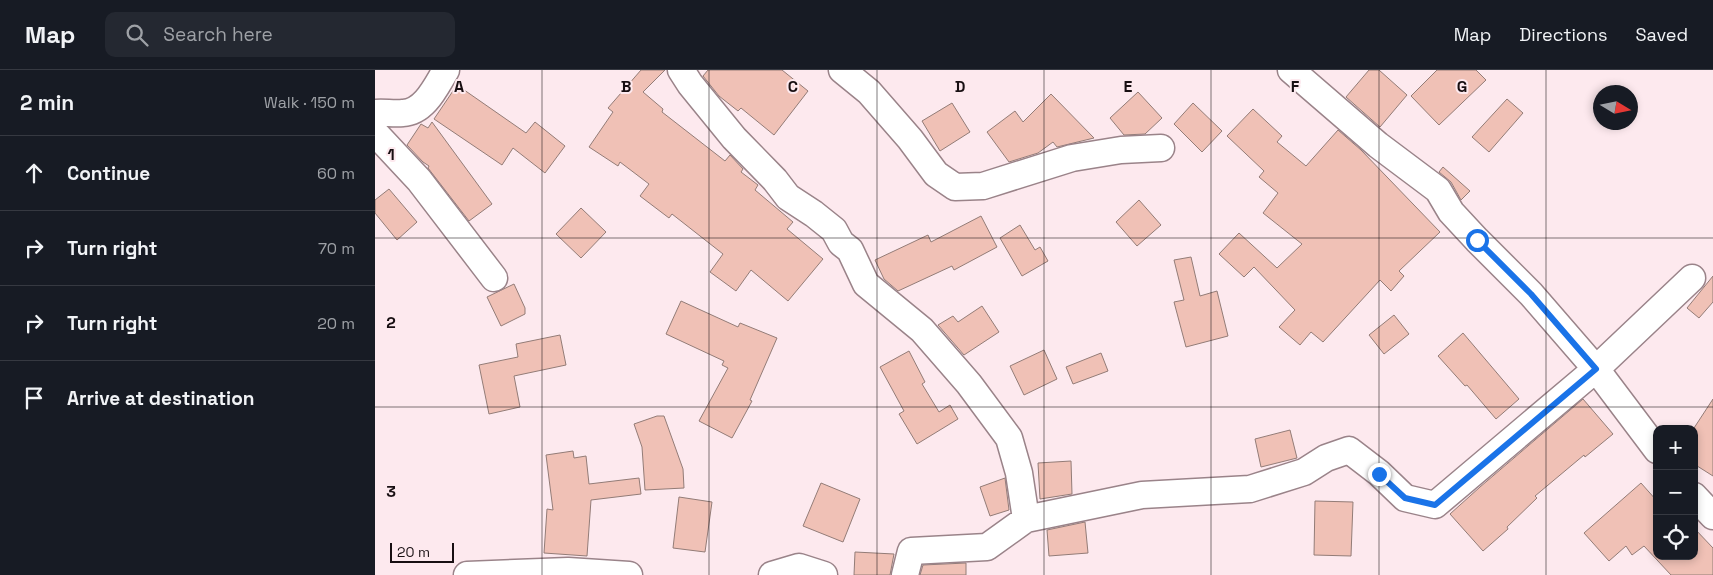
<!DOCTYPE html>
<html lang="en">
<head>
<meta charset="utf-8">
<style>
	body { margin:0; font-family:"Space Grotesk",sans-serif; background:#242831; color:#f1f3f6 }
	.controls { position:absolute; right:15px; bottom:15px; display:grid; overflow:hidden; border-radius:10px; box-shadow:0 2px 8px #0003 }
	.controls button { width:45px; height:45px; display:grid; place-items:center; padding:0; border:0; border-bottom:1px solid #363941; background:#171b24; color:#f1f3f6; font:25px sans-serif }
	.compass { position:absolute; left:1218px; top:15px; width:45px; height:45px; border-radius:50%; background:#171b24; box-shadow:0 2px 8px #0003; rotate:100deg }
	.scale { position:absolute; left:15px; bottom:12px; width:64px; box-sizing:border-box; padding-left:5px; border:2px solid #180f12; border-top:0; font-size:14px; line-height:18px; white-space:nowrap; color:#180f12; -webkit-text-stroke:4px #fde9ee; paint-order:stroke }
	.stop { position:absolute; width:15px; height:15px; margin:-11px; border:4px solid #1a73e8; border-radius:50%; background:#fff }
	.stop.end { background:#1a73e8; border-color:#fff; box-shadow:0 1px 5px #0008 }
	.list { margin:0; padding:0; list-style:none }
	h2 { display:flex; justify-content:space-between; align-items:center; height:65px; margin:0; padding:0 20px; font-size:21px }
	h2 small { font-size:16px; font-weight:400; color:#9ea1a6 }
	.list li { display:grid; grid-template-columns:32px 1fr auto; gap:15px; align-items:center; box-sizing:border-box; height:75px; padding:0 20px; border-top:1px solid #363941 }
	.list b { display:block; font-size:19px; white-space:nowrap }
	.list em { font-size:16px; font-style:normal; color:#9ea1a6 }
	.icon { flex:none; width:28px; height:28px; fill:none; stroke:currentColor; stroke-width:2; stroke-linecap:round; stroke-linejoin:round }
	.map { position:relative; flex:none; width:1338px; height:505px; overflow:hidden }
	header { display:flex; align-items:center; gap:30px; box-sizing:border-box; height:70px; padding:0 25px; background:#171b24; border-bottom:1px solid #363941 }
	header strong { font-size:24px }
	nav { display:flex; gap:28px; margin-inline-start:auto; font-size:18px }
	.search { width:350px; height:45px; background:#242831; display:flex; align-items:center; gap:12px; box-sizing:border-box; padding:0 18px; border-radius:10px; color:#9ea1a6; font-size:19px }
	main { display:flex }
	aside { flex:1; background:#171b24 }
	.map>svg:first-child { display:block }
	.building { fill:#f0c1b6; stroke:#937c77 }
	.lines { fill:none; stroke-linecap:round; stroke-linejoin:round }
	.minor-casing { stroke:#9a8389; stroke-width:29 }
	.minor { stroke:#fff; stroke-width:26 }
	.route { stroke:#1a73e8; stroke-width:6 }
	.grid { fill:none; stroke:#180f12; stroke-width:1; stroke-opacity:0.55 }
	.grid-label { font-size:16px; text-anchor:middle; font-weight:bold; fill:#180f12; stroke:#fde9ee; stroke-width:4; stroke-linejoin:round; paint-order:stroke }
</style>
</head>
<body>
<header>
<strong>Map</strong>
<div class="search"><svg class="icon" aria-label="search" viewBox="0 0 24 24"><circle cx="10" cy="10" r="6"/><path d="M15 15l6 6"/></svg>Search here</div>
<nav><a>Map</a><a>Directions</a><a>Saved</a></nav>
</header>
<main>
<aside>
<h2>2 min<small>Walk · 150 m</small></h2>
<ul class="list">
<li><svg class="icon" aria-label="ahead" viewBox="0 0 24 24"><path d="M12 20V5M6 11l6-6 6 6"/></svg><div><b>Continue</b></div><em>60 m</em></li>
<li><svg class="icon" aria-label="right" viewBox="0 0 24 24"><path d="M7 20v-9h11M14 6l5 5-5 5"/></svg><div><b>Turn right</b></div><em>70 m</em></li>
<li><svg class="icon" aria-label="right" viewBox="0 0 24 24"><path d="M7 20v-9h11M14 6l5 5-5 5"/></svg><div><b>Turn right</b></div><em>20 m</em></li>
<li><svg class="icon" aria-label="arrive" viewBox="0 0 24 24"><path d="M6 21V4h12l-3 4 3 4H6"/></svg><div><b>Arrive at destination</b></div></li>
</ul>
</aside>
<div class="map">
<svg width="1338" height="505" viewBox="0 0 1338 505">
	<rect width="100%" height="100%" fill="#fde9ee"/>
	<!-- building -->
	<path class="building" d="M266,0H290L268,22L288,39L287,42L350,91L355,85L368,99L366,102L383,115L380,120L418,152L412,159L448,189L413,231L376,200L361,221L335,202L348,184L297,144L294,148L265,126L274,114L245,92L243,96L214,77L238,42L233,38Z
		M333,0H407L433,21L399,65L366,38L363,41L344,26L328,6Z
		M994,0H1004L1032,25L1005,57L971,27Z
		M1062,0H1101L1111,10L1064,55L1036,26Z
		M82,15L151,63L160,52L190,76L170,103L138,78L127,95L59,49Z
		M763,22L787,48L770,64L749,65L735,48Z
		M676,24L719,68L682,77L678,72L663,83L634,92L612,62L640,41L648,52Z
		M1132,29L1148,43L1114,82L1097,67Z
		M577,33L595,62L565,81L547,51Z
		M818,33L847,61L827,82L799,54Z
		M878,39L907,66L902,72L931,96L963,60L986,80L1065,162L1024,201L1029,206L1016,221L1005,210L948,272L936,262L925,275L904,257L920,240L879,197L869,207L844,184L864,163L902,198L927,174L888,143L903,123L884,107L889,101L852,66Z
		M57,52L117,134L94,151L53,98L54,96L48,92L32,75L46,54L53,58Z
		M1068,97L1095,121L1086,130L1076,112L1064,102Z
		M14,119L42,152L22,170L0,143V130Z
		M764,130L786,155L762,176L741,152Z
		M206,138L231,162L206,188L181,164Z
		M606,146L622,177L579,200L577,196L523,221L509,209L500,190L553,165L556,172Z
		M645,155L660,180L665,177L673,191L647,206L625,168Z
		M816,187L825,226L842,221L853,266L811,277L799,232L809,230L799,190Z
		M1338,206V232L1324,248L1312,238Z
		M139,214L150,238V244L126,256L112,227Z
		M306,231L363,257L365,253L402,268L375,330L377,331L357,368L324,351L353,298L347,295L349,291L291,264Z
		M607,236L624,262L589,285L563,255L578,246L583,252Z
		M1019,245L1034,264L1009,284L994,265Z
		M1088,263L1144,329L1121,349L1092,315L1090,316L1063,286Z
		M185,265L191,295L139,306L145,337L114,344L104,295L143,287L141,274Z
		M669,280L682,309L649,325L635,296Z
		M534,281L550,312L547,314L564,342L575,335L583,349L542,374L524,344L529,341L505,297Z
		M726,283L733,301L698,314L691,297Z
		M1208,329L1238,364L1210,387L1209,385L1160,426L1162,428L1132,457L1133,459L1108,481L1075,444L1105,417Z
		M1338,329V406L1319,394V358Z
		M282,346H289L308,399L309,418L270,420L267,377L259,354Z
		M915,360L922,388L886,397L880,369Z
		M198,381L199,388L211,386L214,414L264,408L266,424L216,430L212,486L169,483L172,439L178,440L171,385Z
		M696,391L697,424L665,429L663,393Z
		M630,408L634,440L615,446L605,417Z
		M446,413L485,429L468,472L428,456Z
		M1266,413L1282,431V486H1319V458L1338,478V505H1296L1269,476L1257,485L1251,476L1234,491L1209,463Z
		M304,427L337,432L330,482L298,478Z
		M940,431L978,432L976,486L939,485Z
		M710,452L713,483L674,486L672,460Z
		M480,482L519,484L515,505H479Z
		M591,493V505H545L548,495Z"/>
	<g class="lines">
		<defs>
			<path id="minor" d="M306,0L315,14L359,68L400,110L413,127L439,144L459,160L466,173L475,180L491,214L547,260L594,314L634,368L644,403L651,449
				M467,0L494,22L535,69L561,104L580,117L608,116L697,88L746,80L786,78
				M916,0L1003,75L1063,120L1076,142L1102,170L1156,224L1221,299L1282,380
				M0,43C9,42 18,44 28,43C50,42 61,16 71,0
				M0,63L44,110L119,208
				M1319,426L1338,446
				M92,505L193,501L254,505
				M397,505L424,497L449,505
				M530,505L536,481L612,477L651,449L767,425L875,419L929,402L951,388L974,380L1004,403L1030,428L1060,435L1221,299L1317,208"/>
		</defs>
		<!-- minor casing -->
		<use href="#minor" class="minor-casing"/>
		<!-- minor -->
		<use href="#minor" class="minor"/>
	</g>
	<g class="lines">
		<!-- route -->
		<path class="route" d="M1004,404L1030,428L1060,435L1221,299L1156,224L1102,170"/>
	</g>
	<!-- grid -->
	<path class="grid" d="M167,0V505M334,0V505M502,0V505M669,0V505M836,0V505M1004,0V505M1171,0V505M0,168H1338M0,337H1338"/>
	<g class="grid-label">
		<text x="84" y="22">A</text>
		<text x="251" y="22">B</text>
		<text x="418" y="22">C</text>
		<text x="585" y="22">D</text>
		<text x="753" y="22">E</text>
		<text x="920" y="22">F</text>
		<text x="1087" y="22">G</text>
		<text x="16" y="90">1</text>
		<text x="16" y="258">2</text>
		<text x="16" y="427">3</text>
	</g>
</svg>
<div class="controls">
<button>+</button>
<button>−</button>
<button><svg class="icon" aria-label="locate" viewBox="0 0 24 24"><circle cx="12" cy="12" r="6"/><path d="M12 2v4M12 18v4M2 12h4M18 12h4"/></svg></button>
</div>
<svg class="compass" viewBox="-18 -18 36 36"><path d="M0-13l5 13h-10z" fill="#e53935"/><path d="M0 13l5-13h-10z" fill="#9ea1a6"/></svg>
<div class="scale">20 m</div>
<div class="stop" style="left:1102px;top:170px"></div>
<div class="stop end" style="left:1004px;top:404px"></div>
</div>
</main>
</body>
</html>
